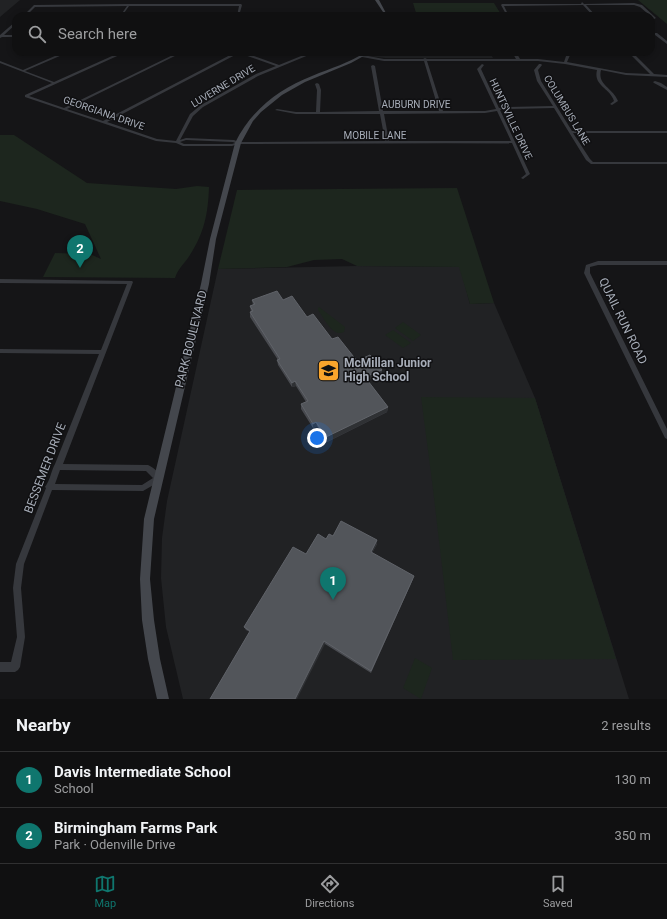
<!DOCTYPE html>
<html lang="en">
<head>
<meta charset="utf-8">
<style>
	body { margin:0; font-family:Roboto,sans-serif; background:#19191a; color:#f1f3f6 }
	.you { position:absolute; left:317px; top:438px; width:14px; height:14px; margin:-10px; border:3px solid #fff; border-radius:50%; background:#1a73e8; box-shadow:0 0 0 6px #1a73e833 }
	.badge { display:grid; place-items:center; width:26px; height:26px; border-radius:50%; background:#0f766e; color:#fff; font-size:13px; font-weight:700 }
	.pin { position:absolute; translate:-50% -33px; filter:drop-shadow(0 1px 2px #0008) }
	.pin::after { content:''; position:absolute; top:21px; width:14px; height:12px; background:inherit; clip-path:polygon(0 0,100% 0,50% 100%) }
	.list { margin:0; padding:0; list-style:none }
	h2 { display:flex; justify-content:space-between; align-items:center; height:52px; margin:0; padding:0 16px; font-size:17px }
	h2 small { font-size:13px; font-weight:400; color:#9c9d9f }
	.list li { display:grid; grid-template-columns:26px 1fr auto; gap:12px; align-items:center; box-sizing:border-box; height:56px; padding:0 16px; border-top:1px solid #303031 }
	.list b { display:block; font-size:15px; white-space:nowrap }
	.list p { margin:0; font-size:13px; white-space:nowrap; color:#9c9d9f }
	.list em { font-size:13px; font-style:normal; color:#9c9d9f }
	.icon { flex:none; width:22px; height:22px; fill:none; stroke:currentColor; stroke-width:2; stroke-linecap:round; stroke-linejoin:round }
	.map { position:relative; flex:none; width:667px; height:699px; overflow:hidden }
	.search { position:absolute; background:#101011; box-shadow:0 2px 6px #0003; left:12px; right:12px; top:12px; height:44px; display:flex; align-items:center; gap:10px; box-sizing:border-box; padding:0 14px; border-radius:12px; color:#9c9d9f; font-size:15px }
	.sheet { height:164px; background:#101011 }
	nav { display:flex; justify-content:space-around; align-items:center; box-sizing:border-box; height:56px; border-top:1px solid #303031; background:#101011; font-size:11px; color:#9c9d9f }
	nav a { display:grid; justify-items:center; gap:2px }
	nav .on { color:#0f766e }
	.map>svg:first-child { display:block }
	.built { fill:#212224 }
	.green { fill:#1d261e }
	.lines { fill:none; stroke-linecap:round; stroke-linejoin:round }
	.minor { fill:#36383d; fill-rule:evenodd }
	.secondary { fill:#44474d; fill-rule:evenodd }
	.wall { fill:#484a4f }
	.shaded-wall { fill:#2f3134 }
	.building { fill:#52555a; stroke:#606369 }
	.labels { text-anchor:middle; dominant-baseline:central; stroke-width:3; stroke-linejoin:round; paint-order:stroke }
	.far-street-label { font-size:10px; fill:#a7adb8; stroke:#101012 }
	.street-label { font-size:12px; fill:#a7adb8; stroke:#101012 }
	.poi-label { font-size:12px; font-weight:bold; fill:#a7adb8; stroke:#101012; text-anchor:start }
</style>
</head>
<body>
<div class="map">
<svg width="667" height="699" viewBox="0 0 667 699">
	<rect width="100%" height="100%" fill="#151517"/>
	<!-- built -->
	<path class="built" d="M0,0H20L0,17Z
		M374,52H490L493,58H385L369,56Z
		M357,266L460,267L470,304L494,303L535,398L629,699H183L166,627L161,578L162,538L167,501L218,269Z"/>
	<!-- green -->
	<path class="green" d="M638,0H667V24Z
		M413,3H494L502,16H417Z
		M0,135H14L87,183L176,189L197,186L209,187C208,215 204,234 188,258C183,265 178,269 175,278L43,277L55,253L90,254L101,259L85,224L37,209L0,201Z
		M457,188L494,303L470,304L459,267L357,266L342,259L314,260L287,267L218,269L237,190Z
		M319,307L345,327L344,332C333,338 324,318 318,310V308Z
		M403,322L421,335L413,341L395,328Z
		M393,330L411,343L403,348L385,335Z
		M421,397L535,398L616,659L453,660L432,481Z
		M415,658L432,668L421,699L403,688Z"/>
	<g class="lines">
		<!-- minor -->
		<path class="minor" d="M582,2L584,4L634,3L642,5L656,18L654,19L640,7L634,5H586L596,16H593L583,5L504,6L509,16H507L501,5L502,4H581Z
			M129,4H241L242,5L239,16H237L239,6H129L122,16H120L127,6L35,7L26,16H23L34,5Z
			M15,22H16V24L4,35H16V37H2L0,38V35Z
			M651,33H657L667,41V44L655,35H651Z
			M64,52H69L25,71L54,82L121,52H126L29,96L64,108L179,52H183L67,109L103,121L236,52H243L279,65L311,52H316L258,76L203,107L193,116L180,140L186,138L234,140L239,142L385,141L380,114H296L275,110L277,109L296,112H316L317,90L315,84L317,83L319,84L321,90L320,112L379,111L371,66L373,65L375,66L383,111H439L424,61H384L362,57L361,56L363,55L384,59H423L425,58L427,59H516L512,52H516L520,59H538L564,62L567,53L569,52L571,53L567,62L626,73L650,74L628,52H632L654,74L667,75V77L626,75L601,70C597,85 613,88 618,101L612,105L610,104L614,101C610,88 593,86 597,70L565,64L538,61H427L443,111H485L496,109L477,69L482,64L484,65L481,69L499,108L505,107L553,106L537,81L534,70L539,64H541L542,65L538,70L541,81L572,131H667V133H573L590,159L593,162H667V164H591L586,160L554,108L505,109L500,110L530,174L523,179L521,178L526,174L512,143L238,144L232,146H183L176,143L156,141L25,97V95L52,83L0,63V61L23,70ZM239,53L276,66L256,74L201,105L190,114L176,141L157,139L107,122ZM497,111L511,141H389L384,114L485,113ZM186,140L233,142L235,143L232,144H184L180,142Z
			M655,81L661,83L667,87V90L654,83L653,82Z
			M598,261H667V265H598L590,267V273L667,429V439L665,438L584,273L586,265Z
			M0,279L132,281L133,282L63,464L148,465C153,467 160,473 163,478L162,480L143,491L52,490L24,564L21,588L25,637L20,667L18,670L15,672H0V662H11L17,637L13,588L16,564L46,488L45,487C50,481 51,471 55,464L99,354L0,353V349L101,350L127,284L0,283ZM60,470L146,471L153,478L142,485L55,484Z"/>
		<!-- secondary -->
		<path class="secondary" d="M375,0H379L387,15H385Z
			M366,52H371L351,63L305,82L282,95L261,112L253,121L241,143L216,239L209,284L154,519L150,579L154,620L160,659L169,699H157L148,659L142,620L140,579L144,519L201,284L210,239L235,143C251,110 279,89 312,76C331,68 349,63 366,52Z"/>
	</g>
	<!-- wall -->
	<path class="wall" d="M444,52H460V53L449,55Z
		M252,300H283L307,317L357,361L382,370L381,374L367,380L388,407L387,412L327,442L317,426L313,428L301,409V404L306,402L296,386L292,387L278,365L277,360H278L250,317V312H251L250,306L253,305Z
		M333,536L377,540V544L372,553L413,579L371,673L325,644L250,632L246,630L244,627L306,554L326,539Z"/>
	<!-- shaded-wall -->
	<path class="shaded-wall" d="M457,52H460V53L449,55L450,53Z
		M382,370L381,374L365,382V377Z
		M295,381L296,386L292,387V383Z
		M388,407L387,412L327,442L326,437Z
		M316,422L317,426L313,428V424Z
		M377,540V544L371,555V552Z
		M324,641L325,644L297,699H295Z"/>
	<!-- building -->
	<path class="building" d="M448,52H457L450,53Z
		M277,291L283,300L292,296L307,317L313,314L332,339L338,337L357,361L370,355L382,370L365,377L388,407L326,437L316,422L313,424L301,404L308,401L295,381L292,383L277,360L280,359L250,312L253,311L250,306L255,304L252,300Z
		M341,521L377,540L371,552L414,576L371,671L324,641L295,699H210L250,631L244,627L293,547L306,554L318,534L326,539L329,534L333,536Z"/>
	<!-- icons -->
	<defs>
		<symbol id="school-square" viewBox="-11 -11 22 22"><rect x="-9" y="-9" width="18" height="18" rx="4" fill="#f9a52c" stroke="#101012"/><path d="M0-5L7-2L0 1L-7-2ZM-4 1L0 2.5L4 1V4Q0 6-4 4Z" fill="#111"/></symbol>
	</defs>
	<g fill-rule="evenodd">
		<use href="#school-square" x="316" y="358" width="25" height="25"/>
	</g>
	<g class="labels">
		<!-- far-street labels -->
		<g class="far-street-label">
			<text transform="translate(223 86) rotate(-31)">LUVERNE DRIVE</text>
			<text x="416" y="104">AUBURN DRIVE</text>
			<text transform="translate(567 110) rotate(59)">COLUMBUS LANE</text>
			<text transform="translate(104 113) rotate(19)">GEORGIANA DRIVE</text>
			<text transform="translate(511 119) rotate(65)">HUNTSVILLE DRIVE</text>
			<text x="375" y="135">MOBILE LANE</text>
		</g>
		<!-- street labels -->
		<g class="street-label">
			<text transform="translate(623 321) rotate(64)">QUAIL RUN ROAD</text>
			<text transform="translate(191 339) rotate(-76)">PARK BOULEVARD</text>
			<text transform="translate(45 468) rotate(-69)">BESSEMER DRIVE</text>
		</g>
		<!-- poi labels -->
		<g class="poi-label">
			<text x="344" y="363">McMillan Junior<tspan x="344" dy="14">High School</tspan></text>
		</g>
	</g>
</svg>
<div class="you"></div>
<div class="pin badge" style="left:333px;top:600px">1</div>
<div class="pin badge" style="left:80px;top:268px">2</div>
<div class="search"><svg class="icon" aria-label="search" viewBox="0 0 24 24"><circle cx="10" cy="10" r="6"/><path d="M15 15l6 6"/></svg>Search here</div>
</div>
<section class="sheet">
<h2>Nearby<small>2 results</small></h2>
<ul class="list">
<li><span class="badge">1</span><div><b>Davis Intermediate School</b><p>School</p></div><em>130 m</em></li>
<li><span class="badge">2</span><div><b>Birmingham Farms Park</b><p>Park · Odenville Drive</p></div><em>350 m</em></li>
</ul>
</section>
<nav>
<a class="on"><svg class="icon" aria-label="map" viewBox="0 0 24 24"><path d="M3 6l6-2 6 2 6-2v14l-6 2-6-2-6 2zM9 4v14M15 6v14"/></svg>Map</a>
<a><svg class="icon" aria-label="directions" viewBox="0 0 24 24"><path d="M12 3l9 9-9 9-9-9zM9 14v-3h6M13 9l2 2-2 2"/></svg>Directions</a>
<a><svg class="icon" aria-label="saved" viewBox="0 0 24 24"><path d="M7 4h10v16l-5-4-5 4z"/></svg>Saved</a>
</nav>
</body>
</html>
